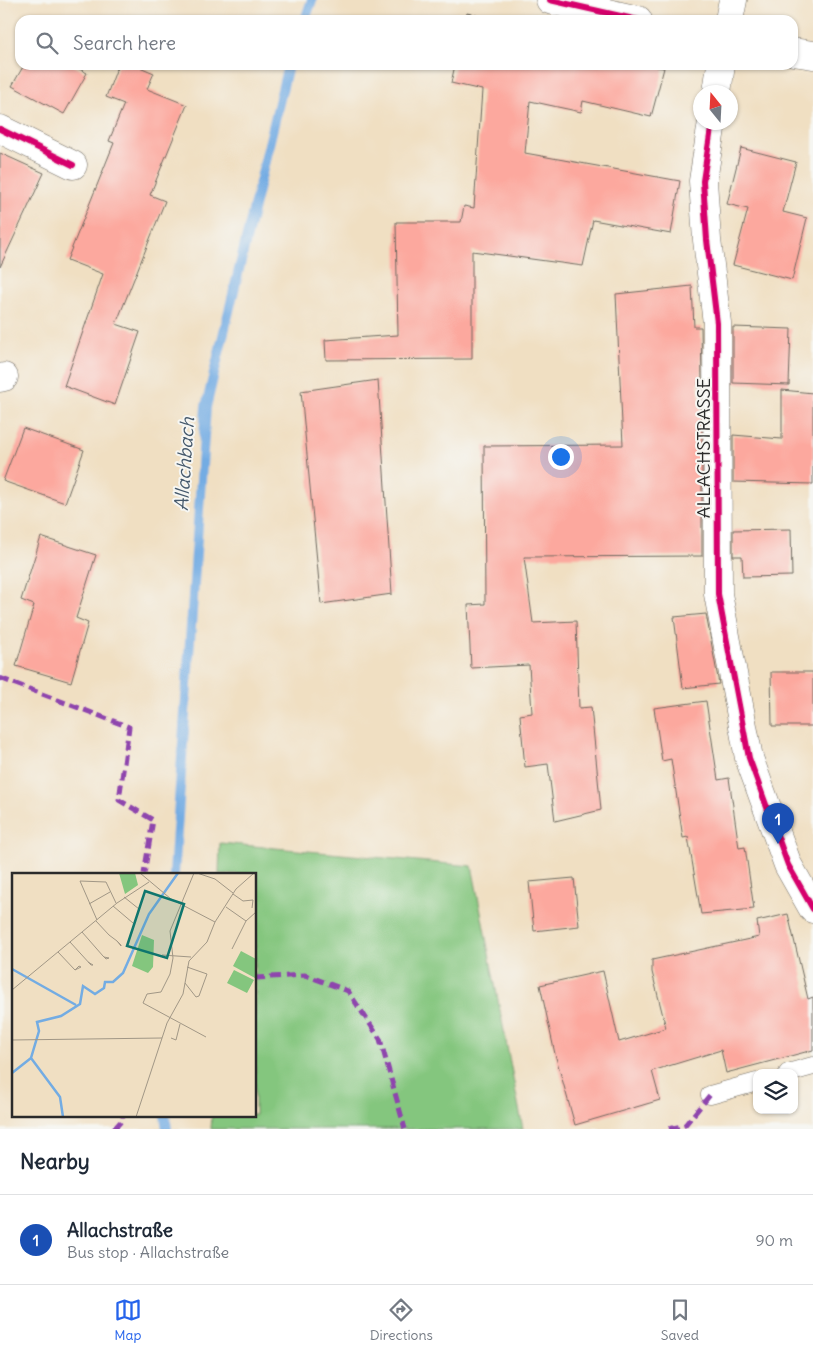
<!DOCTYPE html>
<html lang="en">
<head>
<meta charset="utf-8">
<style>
	body { margin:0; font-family:Delius,sans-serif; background:#f6f6f7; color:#1f2937 }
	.controls { position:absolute; right:15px; bottom:15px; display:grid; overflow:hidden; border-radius:10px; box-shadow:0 1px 4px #0004 }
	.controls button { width:45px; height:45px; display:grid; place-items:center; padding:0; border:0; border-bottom:1px solid #e0e1e3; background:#fff; color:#1f2937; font:25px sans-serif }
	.compass { position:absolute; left:693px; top:85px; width:45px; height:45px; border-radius:50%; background:#fff; box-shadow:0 1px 4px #0004; rotate:342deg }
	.you { position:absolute; left:560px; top:456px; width:18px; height:18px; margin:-12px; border:4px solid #fff; border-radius:50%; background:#1a73e8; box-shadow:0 0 0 8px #1a73e833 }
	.badge { display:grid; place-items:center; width:32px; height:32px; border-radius:50%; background:#2563eb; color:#fff; font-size:16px; font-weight:700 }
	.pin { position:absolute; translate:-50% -41px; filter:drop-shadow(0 1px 2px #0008) }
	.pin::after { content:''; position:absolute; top:26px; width:18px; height:15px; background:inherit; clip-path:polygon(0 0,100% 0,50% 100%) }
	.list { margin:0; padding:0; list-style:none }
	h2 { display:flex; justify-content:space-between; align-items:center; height:65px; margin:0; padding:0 20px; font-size:21px }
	h2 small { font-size:16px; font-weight:400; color:#747a83 }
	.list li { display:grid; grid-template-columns:32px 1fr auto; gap:15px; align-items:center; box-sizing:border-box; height:90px; padding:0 20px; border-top:1px solid #e0e1e3 }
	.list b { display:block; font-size:19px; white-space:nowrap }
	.list p { margin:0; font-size:16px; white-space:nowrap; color:#747a83 }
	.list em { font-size:16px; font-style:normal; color:#747a83 }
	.icon { flex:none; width:28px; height:28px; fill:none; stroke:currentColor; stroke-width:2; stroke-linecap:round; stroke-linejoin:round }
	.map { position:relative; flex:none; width:813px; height:1129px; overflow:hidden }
	.search { position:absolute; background:#fff; box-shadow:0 1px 4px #0004; left:15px; right:15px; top:15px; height:55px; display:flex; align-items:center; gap:12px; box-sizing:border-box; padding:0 18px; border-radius:15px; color:#747a83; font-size:19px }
	.sheet { height:155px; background:#fff }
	nav { display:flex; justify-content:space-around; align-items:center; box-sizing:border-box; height:70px; border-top:1px solid #e0e1e3; background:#fff; font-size:14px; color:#747a83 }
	nav a { display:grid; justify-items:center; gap:2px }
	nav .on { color:#2563eb }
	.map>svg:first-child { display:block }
	.green { fill:#84c67e; stroke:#587854 }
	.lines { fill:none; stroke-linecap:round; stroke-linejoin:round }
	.stream { stroke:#73ace3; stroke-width:10 }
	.building { fill:#fca89e }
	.service-casing { stroke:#706a60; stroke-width:19 }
	.minor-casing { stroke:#706a60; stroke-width:29 }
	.service { stroke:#fff; stroke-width:18 }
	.minor { stroke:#fff; stroke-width:28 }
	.quiet { stroke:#8e44ad; stroke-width:5; stroke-dasharray:10 5; stroke-linecap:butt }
	.cycleway-casing { stroke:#f6f6f2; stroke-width:9 }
	.cycleway { stroke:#d6006c; stroke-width:6 }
	.labels { text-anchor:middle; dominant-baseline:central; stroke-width:4; stroke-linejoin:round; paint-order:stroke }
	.street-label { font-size:18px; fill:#2b2b2b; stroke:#f6f6f2 }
	.water-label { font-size:19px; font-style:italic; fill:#44586b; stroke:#f6f6f2 }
	.inset-river { fill:none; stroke:#73ace3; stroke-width:2.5 }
	.inset-road { fill:none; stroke:#a19786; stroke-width:1 }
	.view { fill:#0f766e; fill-opacity:0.15; stroke:#0f766e; stroke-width:2.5 }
	.inset-edge { fill:none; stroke:#2b2b2b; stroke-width:2.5 }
</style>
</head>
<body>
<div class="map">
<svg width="813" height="1129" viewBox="0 0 813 1129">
	<rect width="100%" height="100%" fill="#f6f6f2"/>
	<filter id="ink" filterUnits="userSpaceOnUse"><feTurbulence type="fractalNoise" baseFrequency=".02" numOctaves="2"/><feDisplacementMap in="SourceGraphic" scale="10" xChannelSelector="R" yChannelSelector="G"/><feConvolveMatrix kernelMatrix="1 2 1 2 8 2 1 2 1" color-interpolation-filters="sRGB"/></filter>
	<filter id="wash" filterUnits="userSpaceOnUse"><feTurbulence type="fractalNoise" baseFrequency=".0096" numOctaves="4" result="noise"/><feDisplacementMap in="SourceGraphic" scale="20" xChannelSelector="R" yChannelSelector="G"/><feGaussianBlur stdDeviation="1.12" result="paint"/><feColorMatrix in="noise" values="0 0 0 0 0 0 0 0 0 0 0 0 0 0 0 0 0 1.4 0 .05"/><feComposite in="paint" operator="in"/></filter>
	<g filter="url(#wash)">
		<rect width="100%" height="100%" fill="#f0dfc2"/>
		<!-- green -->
		<path class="green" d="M220,843L472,866L523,1129H211L212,1115H255V874H219Z"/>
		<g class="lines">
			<!-- stream -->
			<path class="stream" d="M305,20L312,0
				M174,874L206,407L288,65
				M165,1115L167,1129"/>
		</g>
		<g id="blocks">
			<!-- building -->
			<path class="building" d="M467,13L497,20H465Z
				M24,65H72L87,73L64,114L12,86Z
				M118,65H135L154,73L147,89L187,105L150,195L165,201L116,324L140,332L115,405L64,386L103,274L67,260L114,143L109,141L124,104L106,97Z
				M455,65H647L664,68L651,117L583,101L581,112L530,101L525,153L680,181L671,234L593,220L583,266L472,251V359L326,360L325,340L398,335L396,222H461L464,206L474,208L482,90L451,83Z
				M741,148L796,162L783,212L807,218L792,280L733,265L748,209L727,204Z
				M0,153L44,173L0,267Z
				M692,286L694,327H701L702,382H698L702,427V556L524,557L533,623L576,621L579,708L591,707L601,810L555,821L548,764L525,767L520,715L532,713L529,665L471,668L468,605L485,604L484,446L623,445L616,294Z
				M733,327L791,329L789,385L733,383Z
				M378,380L392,594L321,604L301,391Z
				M782,390L813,393V484L733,482V435L782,439Z
				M23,428L84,450L65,503L3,481Z
				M791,529L792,576L743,577L742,556H733V530Z
				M41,537L96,555L76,618L88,623L71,682L16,666L34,605L21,600Z
				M706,614L719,684L683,688L674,617Z
				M771,672H813V726H772Z
				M706,701L718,780L729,778L739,848L745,847L754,909L701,914L688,837L683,838L671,759L662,761L654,708Z
				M574,878L579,926L534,931L529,882Z
				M788,914L808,999L813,997V1050L726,1073L721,1050L652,1071L660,1100L575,1125L555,1054L540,985L603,971L619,1042L666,1028L652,972V960L759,937L757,921Z"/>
		</g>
	</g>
	<g filter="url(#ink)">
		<use href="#blocks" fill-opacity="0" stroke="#706a60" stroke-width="1"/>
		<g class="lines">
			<defs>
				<path id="service" d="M788,1073L813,1066
					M710,1095L757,1082"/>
				<path id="minor" d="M550,0L638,20
					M729,20L733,0
					M793,52L813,55
					M717,92L721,65
					M712,122L703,181L707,240L717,323L718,594L749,758L788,865L813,909
					M0,129L73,165
					M0,378L4,377"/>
			</defs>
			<!-- service casing -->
			<use href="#service" class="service-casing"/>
			<!-- minor casing -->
			<use href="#minor" class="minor-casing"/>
			<!-- service -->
			<use href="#service" class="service"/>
			<!-- minor -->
			<use href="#minor" class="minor"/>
			<!-- quiet -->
			<path class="quiet" d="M0,678L129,727L119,800L153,820L144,874
				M255,978L305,975L348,991L380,1039L405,1129
				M114,1129L123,1119V1115
				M669,1129L685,1125L710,1095"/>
			<defs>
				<path id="cycleway" d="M550,0L638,20
					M712,122L703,181L707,240L717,323L718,594L749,758L788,865L813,909
					M0,129L73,165"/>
			</defs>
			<!-- cycleway casing -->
			<use href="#cycleway" class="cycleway-casing"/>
			<!-- cycleway -->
			<use href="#cycleway" class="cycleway"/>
		</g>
	</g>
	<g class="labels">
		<!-- street labels -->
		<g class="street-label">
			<text transform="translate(703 448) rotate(-90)">ALLACHSTRASSE</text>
		</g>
		<!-- water labels -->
		<g class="water-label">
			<text transform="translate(184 464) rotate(-86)">Allachbach</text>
		</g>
	</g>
	<!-- overview -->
	<g transform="translate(12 873)">
		<rect width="244" height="244" fill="#f0dfc2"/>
		<path d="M107,0H123L126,12L113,21ZM130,62L142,67L141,94L136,100L120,93ZM229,78L244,86L243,105L221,93ZM222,97L242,107L235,120L215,110Z" fill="#84c67e"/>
		<path class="inset-river" d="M0,96L64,132M0,200L19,185M51,244L48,224L19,185L27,158L25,149L49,143L68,131L71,113L83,121L92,115L93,109H101L111,100L137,41L166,0"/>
		<path class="inset-road" d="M128,0L159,26L203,49M182,0L158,58L161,85L158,101L149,119L135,121L131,130L194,164M185,0L203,6L221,20M221,21L231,28L241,27L240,35M112,24L127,36M77,31L98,19M101,33L121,50M214,34L234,48M85,47L68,8L94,9L104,30M84,48L97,62L105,68L109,72V73L105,68M70,59L91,83L94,86L97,85L92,84M58,69L79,92H81L76,89M220,76L234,48L244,39M46,79L63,97L69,94L67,93L63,97M150,82L179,84M173,110L184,124L187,123L195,101L175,94M0,117L105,30L137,9M159,165L164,167L168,151M0,167L150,165M124,244L155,150L171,121L177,88L195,69L203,49L224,16L242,0"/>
		<path class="view" d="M133,18L172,31L155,85L115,73Z"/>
		<rect width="244" height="244" class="inset-edge"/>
	</g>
</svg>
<div class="controls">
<button><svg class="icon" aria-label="layers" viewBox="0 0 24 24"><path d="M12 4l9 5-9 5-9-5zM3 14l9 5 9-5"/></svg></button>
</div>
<svg class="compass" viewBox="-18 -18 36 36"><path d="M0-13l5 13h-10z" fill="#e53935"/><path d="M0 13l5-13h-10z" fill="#747a83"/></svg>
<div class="you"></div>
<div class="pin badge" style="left:778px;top:844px;background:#1a4fb4">1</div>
<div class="search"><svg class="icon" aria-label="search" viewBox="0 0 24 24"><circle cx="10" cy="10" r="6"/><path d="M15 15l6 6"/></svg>Search here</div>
</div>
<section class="sheet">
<h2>Nearby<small></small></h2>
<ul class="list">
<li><span class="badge" style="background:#1a4fb4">1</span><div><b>Allachstraße</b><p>Bus stop · Allachstraße</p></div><em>90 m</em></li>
</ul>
</section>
<nav>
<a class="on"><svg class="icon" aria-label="map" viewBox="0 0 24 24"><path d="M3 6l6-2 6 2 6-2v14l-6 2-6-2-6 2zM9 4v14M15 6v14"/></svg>Map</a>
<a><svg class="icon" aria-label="directions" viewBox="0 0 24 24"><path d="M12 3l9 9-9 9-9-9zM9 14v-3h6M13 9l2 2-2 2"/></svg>Directions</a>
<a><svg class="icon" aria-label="saved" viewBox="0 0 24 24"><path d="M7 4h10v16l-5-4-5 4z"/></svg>Saved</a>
</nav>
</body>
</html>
